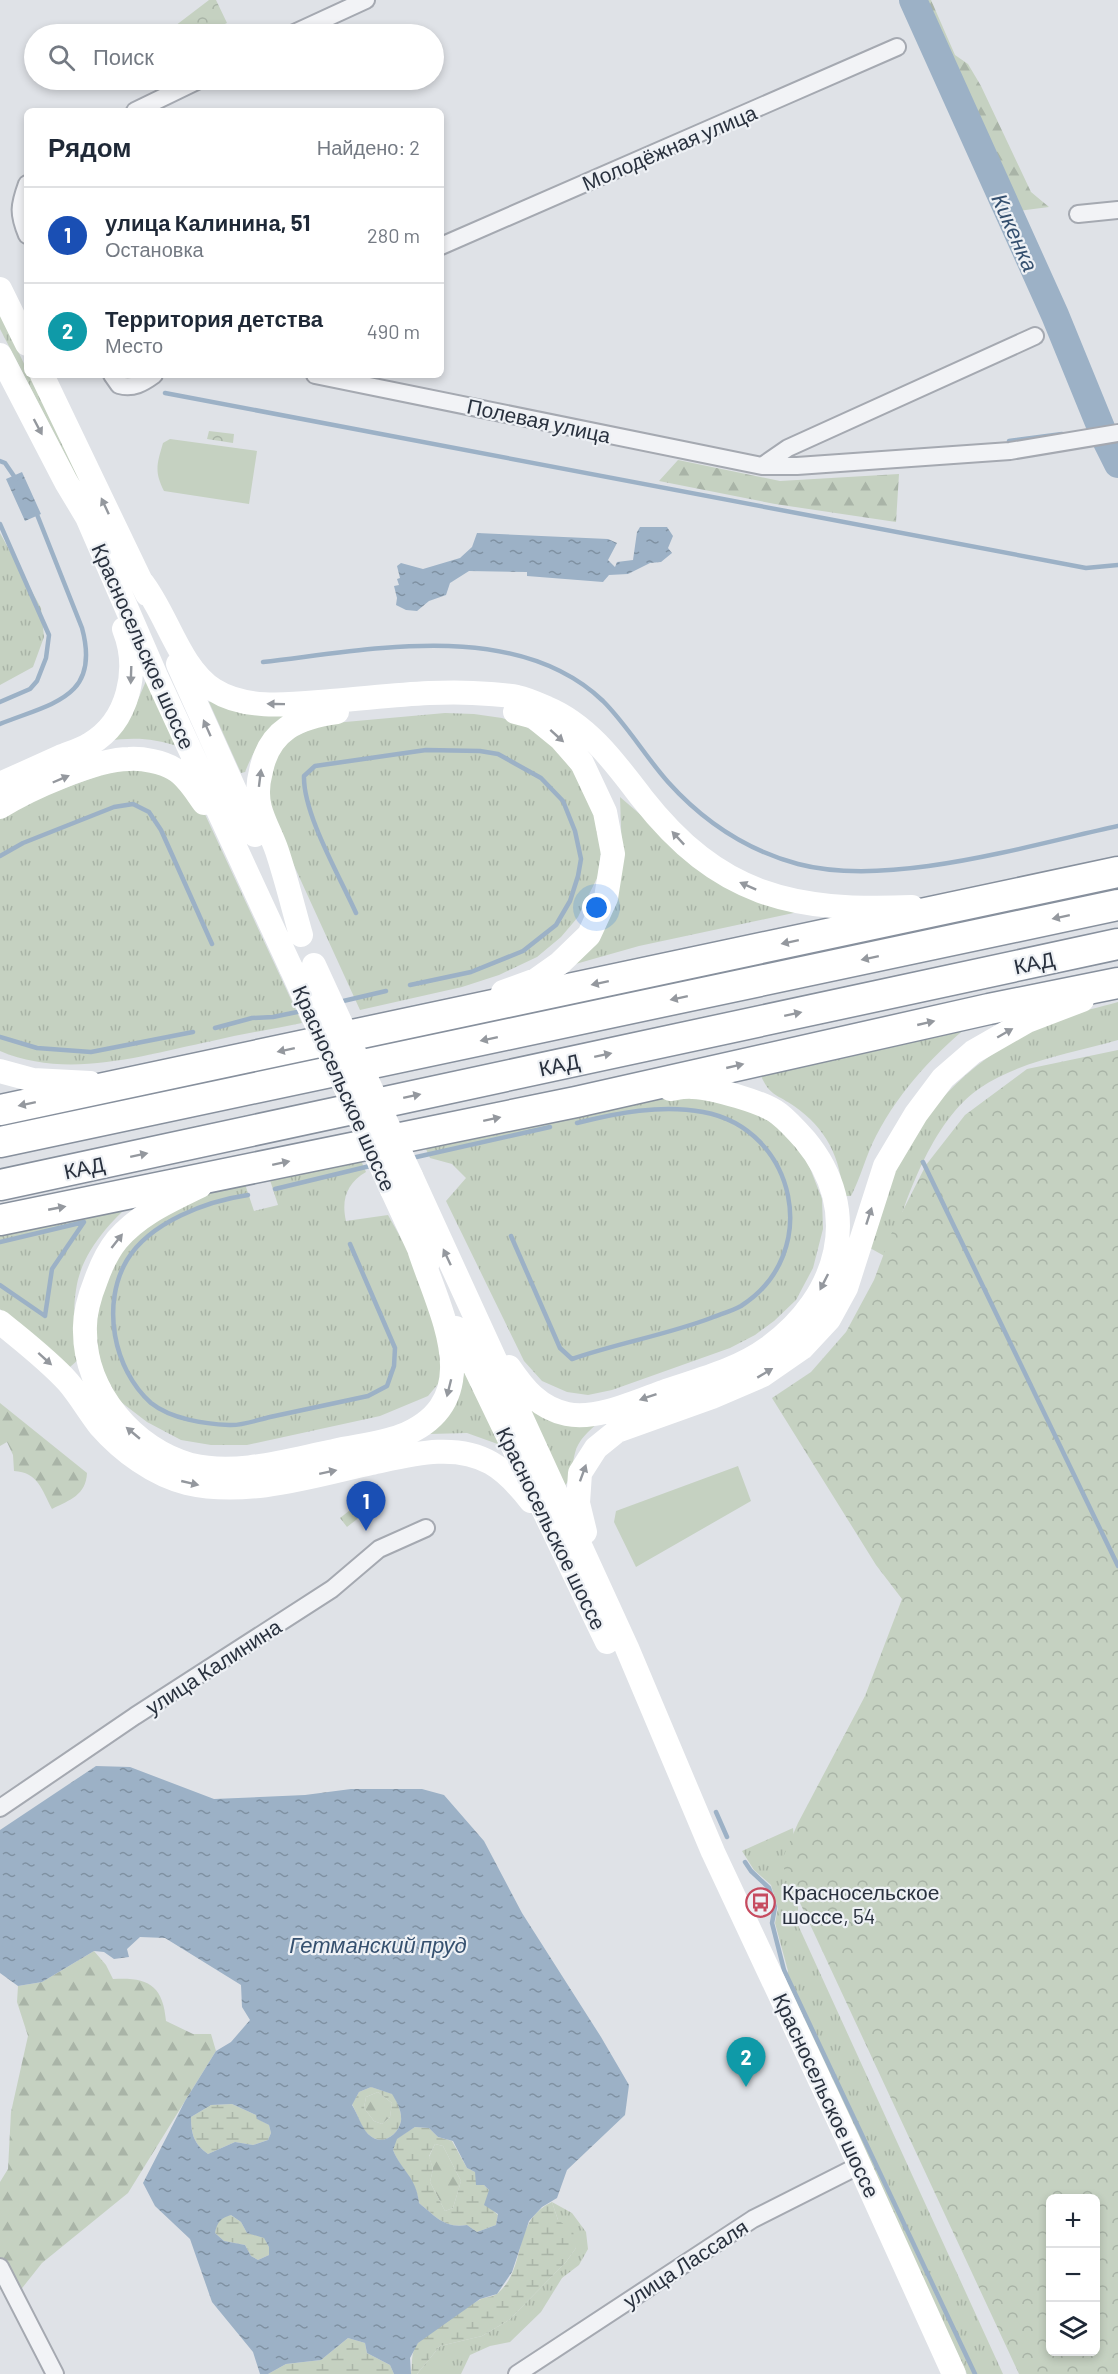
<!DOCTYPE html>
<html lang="ru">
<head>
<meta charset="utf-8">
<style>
	body { margin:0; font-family:Barlow,sans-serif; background:#f2f2f3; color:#1f2937 }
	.controls { position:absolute; right:18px; bottom:18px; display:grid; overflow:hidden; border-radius:9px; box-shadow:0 3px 9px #0003 }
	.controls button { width:54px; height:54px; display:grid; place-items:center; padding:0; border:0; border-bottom:2px solid #e0e1e3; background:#fff; color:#1f2937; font:30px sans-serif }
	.you { position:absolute; left:597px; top:908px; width:21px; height:21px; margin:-15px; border:4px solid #fff; border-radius:50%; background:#1a73e8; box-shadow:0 0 0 9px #1a73e833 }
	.badge { display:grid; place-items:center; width:39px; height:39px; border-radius:50%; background:#ea580c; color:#fff; font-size:20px; font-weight:700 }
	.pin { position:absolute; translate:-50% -50px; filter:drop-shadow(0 2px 3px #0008) }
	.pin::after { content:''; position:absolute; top:32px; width:21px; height:18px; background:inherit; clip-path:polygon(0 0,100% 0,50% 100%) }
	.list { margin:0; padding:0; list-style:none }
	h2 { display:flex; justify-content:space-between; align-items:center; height:78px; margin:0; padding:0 24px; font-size:26px }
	h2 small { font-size:20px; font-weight:400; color:#747a83 }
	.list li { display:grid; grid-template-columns:39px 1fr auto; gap:18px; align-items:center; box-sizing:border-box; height:96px; padding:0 24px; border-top:2px solid #e0e1e3 }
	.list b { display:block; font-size:22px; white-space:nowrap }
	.list p { margin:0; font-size:20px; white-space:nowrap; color:#747a83 }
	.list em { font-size:20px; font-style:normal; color:#747a83 }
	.icon { flex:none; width:33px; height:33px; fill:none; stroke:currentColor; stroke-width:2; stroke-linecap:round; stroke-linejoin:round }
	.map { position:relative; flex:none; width:1118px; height:2374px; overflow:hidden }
	.search { position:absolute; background:#fff; box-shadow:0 3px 9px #0003; left:24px; top:24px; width:420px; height:66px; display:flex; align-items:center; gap:15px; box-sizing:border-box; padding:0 21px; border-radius:33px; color:#747a83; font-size:22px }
	.panel { position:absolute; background:#fff; box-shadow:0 3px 9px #0003; left:24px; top:108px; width:420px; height:270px; border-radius:9px }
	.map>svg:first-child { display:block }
	.grass { fill:url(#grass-tufts) }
	.forest { fill:url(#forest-firs) }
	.wetland { fill:url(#wetland-marsh); fill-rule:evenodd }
	.park { fill:url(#park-crowns); fill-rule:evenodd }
	.pitch { fill:#c5d1c1 }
	.water { fill:url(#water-ripples); fill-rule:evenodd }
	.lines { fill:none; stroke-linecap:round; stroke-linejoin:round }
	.stream { stroke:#9cb1c6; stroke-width:4.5 }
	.river { stroke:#9cb1c6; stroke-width:28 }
	.street-casing { stroke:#a5a9b1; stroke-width:20 }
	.highway-casing { stroke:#87909d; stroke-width:33 }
	.street { stroke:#f2f3f6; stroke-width:16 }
	.secondary { stroke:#fff; stroke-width:24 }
	.highway { stroke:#fff; stroke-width:30 }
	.secondary-bridge { stroke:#fff; stroke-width:24 }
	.oneway { fill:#94989e }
	.labels { text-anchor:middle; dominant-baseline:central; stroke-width:4.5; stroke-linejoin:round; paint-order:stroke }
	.street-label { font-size:21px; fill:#29313e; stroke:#eef1f5 }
	.poi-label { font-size:21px; fill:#29313e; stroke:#eef1f5; text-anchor:start }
	.water-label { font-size:22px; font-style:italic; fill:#35506f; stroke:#eef1f5 }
</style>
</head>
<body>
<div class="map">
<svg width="1118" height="2374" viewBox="0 0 1118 2374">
	<defs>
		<pattern id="grass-tufts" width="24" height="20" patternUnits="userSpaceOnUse" patternTransform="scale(1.5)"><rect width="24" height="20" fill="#c5d1c1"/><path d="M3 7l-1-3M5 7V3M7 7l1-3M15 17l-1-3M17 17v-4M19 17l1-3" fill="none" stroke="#a9b4a7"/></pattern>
		<pattern id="forest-firs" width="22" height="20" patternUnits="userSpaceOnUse" patternTransform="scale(1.5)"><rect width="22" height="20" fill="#c5d1c1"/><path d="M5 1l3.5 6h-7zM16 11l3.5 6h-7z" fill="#a9b4a7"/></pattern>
		<pattern id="wetland-marsh" width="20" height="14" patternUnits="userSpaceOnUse" patternTransform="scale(1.5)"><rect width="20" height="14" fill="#c5d1c1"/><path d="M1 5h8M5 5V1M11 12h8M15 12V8" fill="none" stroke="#a9b4a7"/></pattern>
		<pattern id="park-crowns" width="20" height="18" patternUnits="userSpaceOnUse" patternTransform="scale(1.5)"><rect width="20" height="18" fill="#c5d1c1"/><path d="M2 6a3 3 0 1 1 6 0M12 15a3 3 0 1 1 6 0" fill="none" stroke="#a9b4a7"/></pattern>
		<pattern id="water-ripples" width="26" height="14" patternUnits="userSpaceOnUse" patternTransform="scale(1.5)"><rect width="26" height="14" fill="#9cb1c6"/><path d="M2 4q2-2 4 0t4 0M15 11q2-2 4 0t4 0" fill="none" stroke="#7f91a2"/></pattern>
	</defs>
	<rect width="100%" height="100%" fill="#dfe2e7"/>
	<!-- grass -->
	<path class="grass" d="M0,313L27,370V375H30L124,568L0,329Z
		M0,533L41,608L44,637L33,667L0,685Z
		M146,681L181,747C150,738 137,737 105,741L134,709Z
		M214,698L288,713C266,729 255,747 245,772L241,773L209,702Z
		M445,713L474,714L502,718L523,725L552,743L593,798L601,851L598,876L578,917L561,937L537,957L499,975L462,987L360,1010L270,813L267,775L282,742L323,724Z
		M128,765L174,779L203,810L302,1023C272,1029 242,1034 212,1041C144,1055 68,1080 0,1051V814L10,808Z
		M620,797L671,841L812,909L639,946L572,965L622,856Z
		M1118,1002V1040C1072,1053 1020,1061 980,1088C931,1121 904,1203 888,1258L870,1248C876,1229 881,1209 887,1190C913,1115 972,1058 1043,1025C1066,1014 1094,1009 1118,1002Z
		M979,1017C937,1051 901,1088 876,1136C866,1155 861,1177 851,1196H843C841,1158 826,1128 794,1106C777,1094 770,1096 761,1076Z
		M691,1094L727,1100L779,1124L808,1163L822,1199L823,1229L813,1268L796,1300L774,1321L755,1335L730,1348L612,1390L588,1395L567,1392L542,1381L524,1361L446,1201L466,1178L452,1164L430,1158L422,1140L569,1109Z
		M359,1156L366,1172C347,1183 341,1199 346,1221L388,1215L406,1247L439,1334L443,1378L428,1396L380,1416L247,1445H211L181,1440L147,1422L117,1399L101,1366L94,1325L104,1277L122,1243L145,1223L219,1185L244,1181L254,1211L278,1205L269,1177Z
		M140,1196C112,1219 81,1252 76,1290C72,1313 76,1338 78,1360L70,1367L0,1309V1225Z
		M467,1361L506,1447L467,1433L430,1434L427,1431L454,1404L460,1390Z
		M525,1402L599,1422C589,1431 578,1440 575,1453C571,1468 573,1478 562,1489Z
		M793,1828L798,1882V1925L1003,2374H967L786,1984L788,1971L775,1923L778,1908L771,1885L754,1870L742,1851Z
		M552,2202L572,2213L586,2232L588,2249L579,2265L562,2278L541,2312L510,2342L490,2346L470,2355L461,2374H417L440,2346L482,2336L509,2320L566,2262L576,2248L558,2220Z"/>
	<!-- forest -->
	<path class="forest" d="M918,0H931L955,55L968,64L981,86L1031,192L1049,207L1018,211L947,66Z
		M678,460L780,481L899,474L896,522L775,504L659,481Z
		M0,1403L87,1473C86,1495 70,1500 52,1509C42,1490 38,1472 14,1471L13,1455L7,1442L0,1446Z
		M94,1951L106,1965L113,1979C148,1977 163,1985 166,2021L193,2034H211L216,2051L128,2193L42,2263L19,2292L0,2258V2182L8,2169L11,2112L28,2036L17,2002L18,1986L42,1982Z
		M378,2092L392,2103L390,2117L382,2124L374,2121L364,2108L366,2097Z
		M435,2144L443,2146L461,2181L453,2208L445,2211L430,2182L433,2169L429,2157Z"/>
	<!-- wetland -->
	<path class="wetland" d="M911,0H919L1105,416L1103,420L1095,422L1090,415L1049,310Z
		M371,2087L393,2094C397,2102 402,2112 401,2121C398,2136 381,2147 368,2134C361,2128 357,2113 352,2104L359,2092ZM378,2092L392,2103L390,2117L382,2124L374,2121L364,2108L366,2097Z
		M232,2104L256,2115L258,2119L269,2125L271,2133L268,2140L253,2145L235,2142L208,2154C194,2144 191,2134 191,2117L211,2105Z
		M415,2127L429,2128L438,2137L452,2141L467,2168L475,2172L477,2178L489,2190C487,2202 489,2207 498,2215L496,2225L477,2232L467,2225C445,2229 435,2216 419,2203C416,2178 401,2171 393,2150L396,2139ZM435,2144L443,2146L461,2181L453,2208L445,2211L430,2182L433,2169L429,2156Z
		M552,2202L558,2220L573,2231L576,2248L566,2262L509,2320L482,2336L440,2346L417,2374H411C413,2364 410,2354 417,2344C423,2336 471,2304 481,2299C486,2297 494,2297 498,2293C528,2267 511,2221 552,2202Z
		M231,2215L241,2222L247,2233L264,2237L269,2247V2255L258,2260L251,2256L245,2245L224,2241L215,2233L216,2225L222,2217Z
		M348,2338L365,2343L367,2353L390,2365L394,2374H268L286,2364L321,2360Z"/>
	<!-- park -->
	<path class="park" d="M209,0H216L227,23L204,34H173L171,29Z
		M209,431L234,434L233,443L207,439Z
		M1118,1050V2374H1019L781,1862L798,1823L865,1696L902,1599L876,1565L772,1398L811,1372L846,1332L874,1280L892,1232L926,1165L965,1115L1027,1069ZM1096,2198V2352H1050V2198Z
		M354,1507L361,1516L347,1527L340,1518Z"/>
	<!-- pitch -->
	<path class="pitch" d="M170,439L257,451L249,504L164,491C154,471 157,464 163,443Z
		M738,1466L751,1501L636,1567L614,1522L616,1511Z"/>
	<!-- water -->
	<path class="water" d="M22,472L41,514L25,521L6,479Z
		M640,527H667L673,536L668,548L672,553L661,562L650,563L628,574L609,575L603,582L527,576V572L469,571L450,583L446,595L429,601L417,611L406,610L396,605L397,598L394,586L399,585L397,579L400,578L397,566L401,563L423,569L460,558L472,547L477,533L608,539L617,543L608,560L615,567L617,562L633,560L637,532Z
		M96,1766L130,1767L214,1799L305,1795L351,1789H422L444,1795L484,1841L522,1913L601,2037L629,2085L625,2115L567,2170L557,2198L542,2207L529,2221L512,2272L497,2294L480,2299L418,2343L410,2358L411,2374H394L390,2365L367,2353L365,2343L348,2338L321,2360L286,2364L268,2374H260L253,2352L212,2302L190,2239L155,2206L143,2183L185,2101L216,2051L231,2042L250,2020L242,2007L241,1985L165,1938L140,1937L127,1949L129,1957L114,1959L104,1952L94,1951L42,1982L18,1986L0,1973V1830ZM371,2087L392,2094C397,2102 402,2111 401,2121C398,2136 381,2147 368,2134C362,2128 357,2113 352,2105L359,2092ZM232,2104L256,2115L257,2119L269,2125L271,2133L268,2140L253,2145L235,2142L208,2154C194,2144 191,2134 191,2117L211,2105ZM415,2127L429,2128L438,2137L453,2141L467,2168L475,2172L476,2185H484L489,2190L484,2205L498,2214L496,2225L477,2232L467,2225C445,2229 435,2216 419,2203C416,2176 402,2172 393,2150L397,2139ZM231,2215L241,2222L247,2233L264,2238L269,2247V2255L258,2260L251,2256L245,2245L224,2241L215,2233C217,2222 221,2218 231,2215Z"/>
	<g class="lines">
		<!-- stream -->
		<path class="stream" d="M165,393L1086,568L1118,565
			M1009,441L1062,434
			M0,461L5,463L16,479
			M0,524L49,635L46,658L37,681L30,689L0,702
			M263,662C370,650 516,618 603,701C627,725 645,756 668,782C703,821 746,850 798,864C889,888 1026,846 1118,826
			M0,724C52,703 101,698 82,628L36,512
			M0,856L23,843L114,807L133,804L149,812L161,830L212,944
			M356,913C340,877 303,814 304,776L315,766L426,750L480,751L498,754L541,778L563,801L575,831L581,859L578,876L570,901L556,925L523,951L471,972L410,985
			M339,1002L386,991
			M215,1028L252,1018L273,1017L302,1011
			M0,1037L37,1048L91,1052L193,1032
			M412,1158L550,1127
			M923,1162L1118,1566
			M275,1189L374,1165
			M248,1195C207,1201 150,1222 127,1260C101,1304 113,1369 151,1403C171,1419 205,1424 229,1425C242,1426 257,1420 270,1417C303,1410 335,1403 368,1396L387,1386L394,1366L395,1348L350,1244
			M511,1236L560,1348L572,1359C618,1343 666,1335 711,1318C721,1314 732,1311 741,1306C823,1254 797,1129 703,1112C661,1104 617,1113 577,1123
			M0,1242L84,1222L52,1269L45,1316
			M0,1285L45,1316
			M716,1812L727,1837
			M745,1862L751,1871L769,1888L775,1907L772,1923L784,1970L975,2374"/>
		<!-- river -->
		<path class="river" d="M913,0L1055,315L1106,440L1118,464"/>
		<defs>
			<path id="street" d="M292,34L366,0
				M135,111L199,80
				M27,184C19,206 18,213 27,235
				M1078,214L1118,210
				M441,246L897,47
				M112,375L119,385C133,389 143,383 154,375
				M315,375L762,466H797L1010,451L1118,433
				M762,466L788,448L1035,336
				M0,1808L135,1716L332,1589L379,1549L426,1528
				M0,2267L55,2374
				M517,2374L753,2219L860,2165"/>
			<path id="highway" d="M0,1110L1118,872
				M0,1142L1118,905
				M0,1185L1118,944
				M0,1220L576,1102L989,1009L1118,983"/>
		</defs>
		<!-- street casing -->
		<use href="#street" class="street-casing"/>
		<!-- highway casing -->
		<use href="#highway" class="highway-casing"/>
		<!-- street -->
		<use href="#street" class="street"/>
		<!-- secondary -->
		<path class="secondary" d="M0,289L27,344
			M0,355L66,482L87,517L156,676L291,968
			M42,375L147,594
			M141,581C167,613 179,668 214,690C247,711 294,704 331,701C384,697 437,689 490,694C499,695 509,695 517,697C527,699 538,704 547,708C588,725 616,764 642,798C719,896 792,912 912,907
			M178,664L255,835
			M0,784C20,775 40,766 60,757C69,753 81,750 90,744C129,721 140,669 124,629
			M0,807C28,789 96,759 129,759C142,758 163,762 174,769C187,776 196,792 204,803
			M301,935C293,907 286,878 277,851C272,836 264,823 260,808C257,797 258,782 261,771C269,730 298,717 337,712
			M503,992L536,980L560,963L589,935L606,898L613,854L605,812L582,763L561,739L534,717L515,712
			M0,1071L33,1080L90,1083
			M411,1176L627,1648L713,1852L847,2138L954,2374
			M200,1186C170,1201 139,1214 117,1240C108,1251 101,1266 96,1280C90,1295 84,1315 85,1332C85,1392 134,1450 191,1465C238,1476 288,1460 334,1451C355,1446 381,1444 401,1436C489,1401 441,1315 420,1252
			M392,1190L427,1266
			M0,1322C23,1341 48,1360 68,1382C80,1396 89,1412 100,1426C122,1451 154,1475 187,1483C247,1497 313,1476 371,1463C409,1455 455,1442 491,1463C507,1472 520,1487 531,1501
			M456,1328L607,1642
			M509,1367C524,1389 539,1408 567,1414C596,1420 636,1402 663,1392C698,1380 738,1370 768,1348C839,1297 864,1211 805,1140C797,1131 788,1121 779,1114C764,1102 713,1088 693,1087C686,1086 677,1088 670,1089
			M585,1532L578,1503L580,1473L596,1448L617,1431L712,1397L763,1375L802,1348L829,1319L846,1288L885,1166L916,1114L943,1078L973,1052L1027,1021L1082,1000"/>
		<!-- highway -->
		<use href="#highway" class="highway"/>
		<!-- secondary-bridge -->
		<path class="secondary-bridge" d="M314,965L411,1176
			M291,968L392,1190"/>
	</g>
	<!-- one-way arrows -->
	<defs><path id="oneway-solid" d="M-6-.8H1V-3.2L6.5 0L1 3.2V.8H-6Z" transform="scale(1.5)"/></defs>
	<g class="oneway">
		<use href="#oneway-solid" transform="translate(38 427) rotate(62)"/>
		<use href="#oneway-solid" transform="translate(105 506) rotate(-115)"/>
		<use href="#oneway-solid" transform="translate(131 675) rotate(92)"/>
		<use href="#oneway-solid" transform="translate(276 704) rotate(-179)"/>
		<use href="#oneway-solid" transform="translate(207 728) rotate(-114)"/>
		<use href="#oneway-solid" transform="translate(557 736) rotate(42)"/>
		<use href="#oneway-solid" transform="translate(260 778) rotate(-83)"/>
		<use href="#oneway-solid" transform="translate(61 779) rotate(-23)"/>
		<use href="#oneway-solid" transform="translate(678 838) rotate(-133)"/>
		<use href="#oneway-solid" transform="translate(748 886) rotate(-156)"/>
		<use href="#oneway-solid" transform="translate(1061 917) rotate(168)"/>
		<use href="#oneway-solid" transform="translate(790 942) rotate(168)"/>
		<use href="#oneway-solid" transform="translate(870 958) rotate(168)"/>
		<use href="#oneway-solid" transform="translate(600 983) rotate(168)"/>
		<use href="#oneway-solid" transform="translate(679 998) rotate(168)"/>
		<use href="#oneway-solid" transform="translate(793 1014) rotate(-12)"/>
		<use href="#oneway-solid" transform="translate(926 1023) rotate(-13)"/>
		<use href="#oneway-solid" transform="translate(1005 1033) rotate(-30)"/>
		<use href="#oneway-solid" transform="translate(489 1039) rotate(168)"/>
		<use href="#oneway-solid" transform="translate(286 1050) rotate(168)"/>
		<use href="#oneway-solid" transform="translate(603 1055) rotate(-12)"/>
		<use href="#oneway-solid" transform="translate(735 1066) rotate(-13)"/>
		<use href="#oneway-solid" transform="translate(412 1096) rotate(-12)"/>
		<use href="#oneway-solid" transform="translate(27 1104) rotate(168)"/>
		<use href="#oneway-solid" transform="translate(492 1119) rotate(-12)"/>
		<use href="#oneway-solid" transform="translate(139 1155) rotate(-12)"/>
		<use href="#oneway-solid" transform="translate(281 1163) rotate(-12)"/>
		<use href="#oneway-solid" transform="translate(57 1208) rotate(-11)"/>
		<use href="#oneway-solid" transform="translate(869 1216) rotate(-72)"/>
		<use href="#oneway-solid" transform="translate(117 1241) rotate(-52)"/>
		<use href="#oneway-solid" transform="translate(447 1257) rotate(-115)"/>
		<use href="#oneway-solid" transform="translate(824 1282) rotate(117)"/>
		<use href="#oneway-solid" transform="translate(45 1359) rotate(42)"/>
		<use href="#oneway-solid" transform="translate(765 1373) rotate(-31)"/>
		<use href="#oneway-solid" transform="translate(449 1388) rotate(104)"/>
		<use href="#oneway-solid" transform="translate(648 1397) rotate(161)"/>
		<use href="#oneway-solid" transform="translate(133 1433) rotate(-140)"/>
		<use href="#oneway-solid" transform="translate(328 1472) rotate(-12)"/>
		<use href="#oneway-solid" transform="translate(583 1473) rotate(-70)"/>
		<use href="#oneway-solid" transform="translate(190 1483) rotate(13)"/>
	</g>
	<!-- icons -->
	<defs>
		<symbol id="bus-ring" viewBox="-11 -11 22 22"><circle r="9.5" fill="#eef1f5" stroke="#c64b5f" stroke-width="1.5"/><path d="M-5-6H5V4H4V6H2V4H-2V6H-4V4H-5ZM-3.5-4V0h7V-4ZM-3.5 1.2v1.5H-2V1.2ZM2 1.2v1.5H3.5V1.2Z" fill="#c64b5f"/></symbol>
	</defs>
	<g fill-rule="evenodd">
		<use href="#bus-ring" x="744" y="1886" width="33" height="33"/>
	</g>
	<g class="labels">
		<!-- street labels -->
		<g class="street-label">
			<text transform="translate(669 147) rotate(-23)">Молодёжная улица</text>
			<text transform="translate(539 420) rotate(12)">Полевая улица</text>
			<text transform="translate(144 646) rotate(66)">Красносельское шоссе</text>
			<text transform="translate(1034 962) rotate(-12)">КАД</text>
			<text transform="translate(559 1064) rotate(-12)">КАД</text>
			<text transform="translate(345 1088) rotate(66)">Красносельское шоссе</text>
			<text transform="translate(84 1167) rotate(-12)">КАД</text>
			<text transform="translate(552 1528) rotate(64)">Красносельское шоссе</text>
			<text transform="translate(213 1666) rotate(-33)">улица Калинина</text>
			<text transform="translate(827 2095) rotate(65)">Красносельское шоссе</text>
			<text transform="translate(685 2263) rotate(-33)">улица Лассаля</text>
		</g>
		<!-- poi labels -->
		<g class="poi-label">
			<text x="782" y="1891">Красносельское<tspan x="782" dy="24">шоссе, 54</tspan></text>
		</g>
		<!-- water labels -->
		<g class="water-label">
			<text transform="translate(1016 232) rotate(66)">Кикенка</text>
			<text x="378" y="1944">Гетманский пруд</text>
		</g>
	</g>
</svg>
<div class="controls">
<button>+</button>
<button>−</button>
<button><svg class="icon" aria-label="layers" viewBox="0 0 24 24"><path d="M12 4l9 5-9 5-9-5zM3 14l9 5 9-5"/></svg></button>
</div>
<div class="you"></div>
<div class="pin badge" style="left:366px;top:1531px;background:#1a4fb4">1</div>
<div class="pin badge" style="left:746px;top:2087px;background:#0f9aa8">2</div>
<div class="search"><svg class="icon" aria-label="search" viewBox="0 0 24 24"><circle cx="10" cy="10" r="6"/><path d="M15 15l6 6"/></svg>Поиск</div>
<section class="panel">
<h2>Рядом<small>Найдено: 2</small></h2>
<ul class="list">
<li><span class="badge" style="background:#1a4fb4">1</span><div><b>улица Калинина, 51</b><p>Остановка</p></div><em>280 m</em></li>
<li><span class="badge" style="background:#0f9aa8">2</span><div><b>Территория детства</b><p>Место</p></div><em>490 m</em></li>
</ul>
</section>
</div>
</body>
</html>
